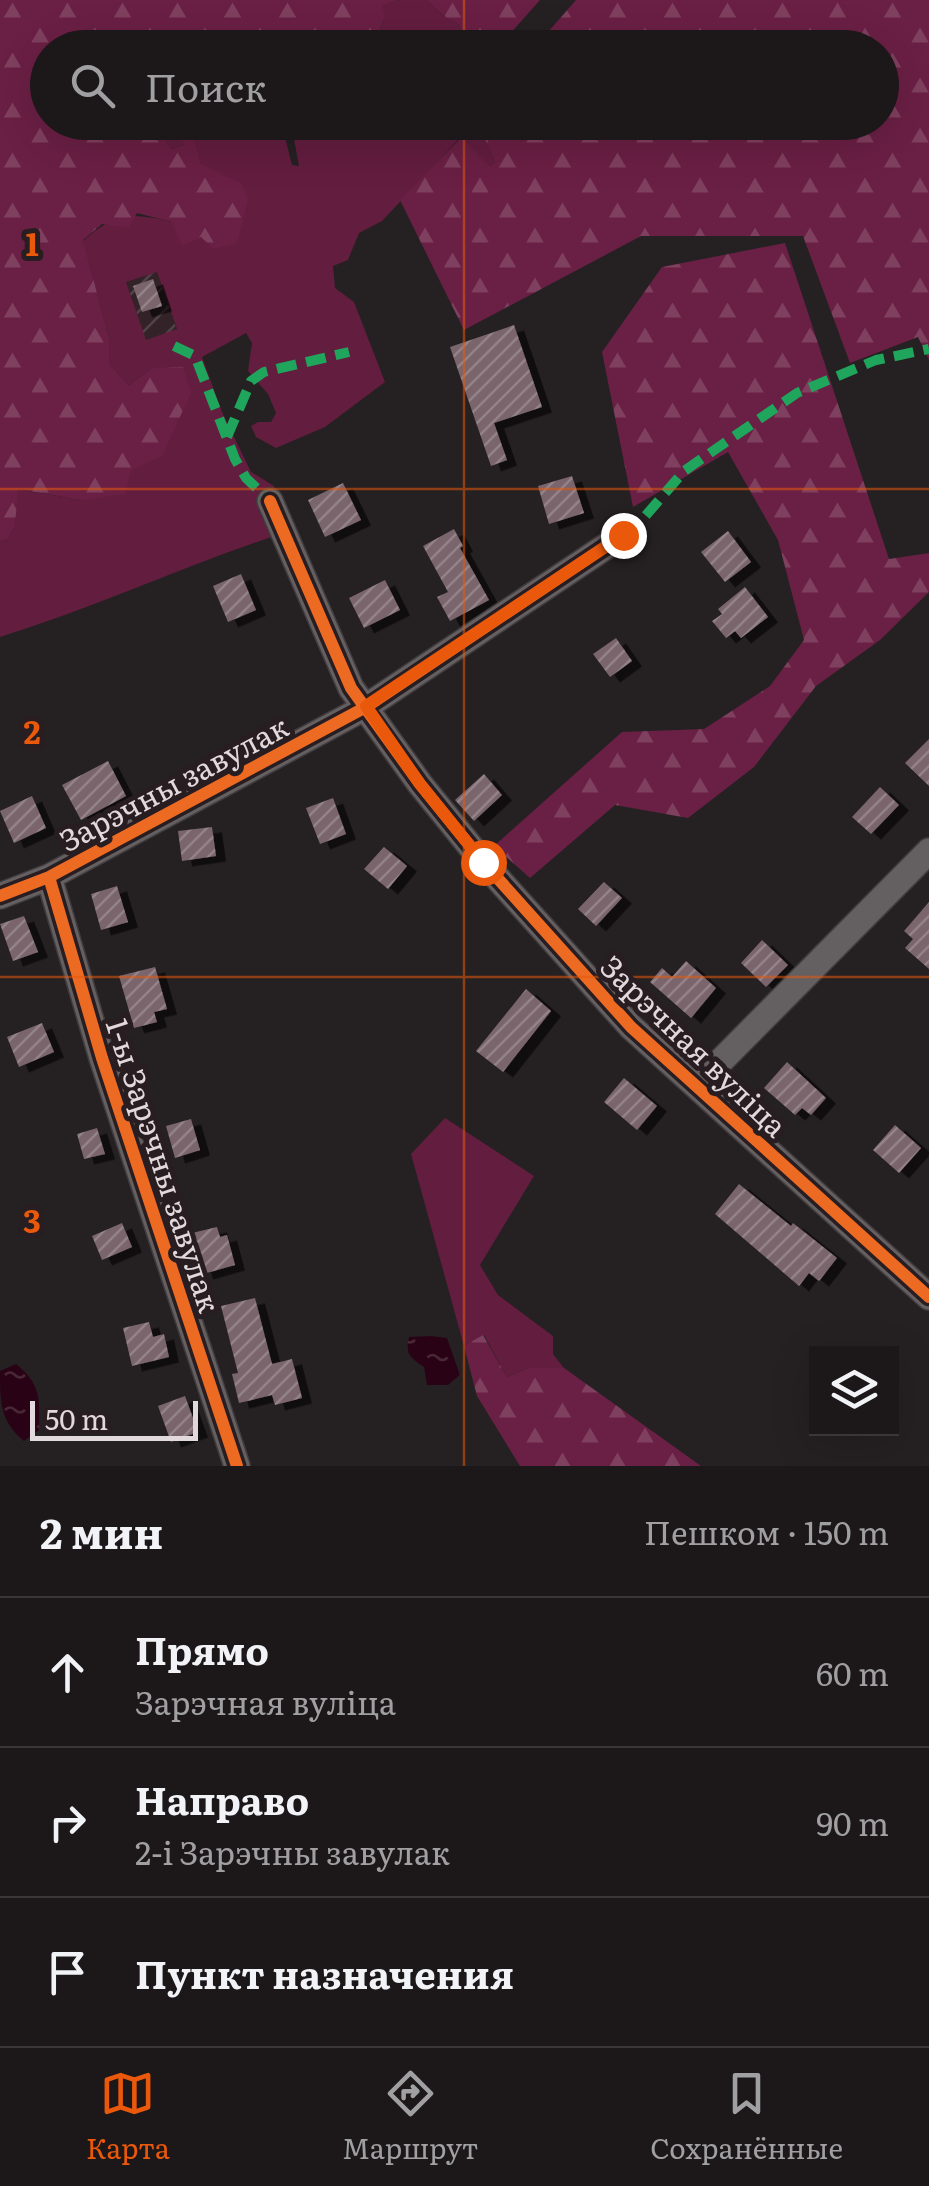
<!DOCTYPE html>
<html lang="ru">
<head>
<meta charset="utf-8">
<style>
	body { margin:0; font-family:Literata,serif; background:#252123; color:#f1f3f6 }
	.controls { position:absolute; right:30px; bottom:30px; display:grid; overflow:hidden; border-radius:0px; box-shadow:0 10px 40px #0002 }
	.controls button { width:90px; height:90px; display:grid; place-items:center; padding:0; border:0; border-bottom:2px solid #3a3739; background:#1c181a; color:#f1f3f6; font:50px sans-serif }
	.scale { position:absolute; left:30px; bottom:25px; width:168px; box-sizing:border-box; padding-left:10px; border:5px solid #e1d9dc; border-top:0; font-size:28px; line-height:35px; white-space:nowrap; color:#e1d9dc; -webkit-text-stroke:8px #281d21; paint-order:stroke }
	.stop { position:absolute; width:30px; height:30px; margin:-22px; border:8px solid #ea580c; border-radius:50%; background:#fff }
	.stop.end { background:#ea580c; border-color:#fff; box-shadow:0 2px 10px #0008 }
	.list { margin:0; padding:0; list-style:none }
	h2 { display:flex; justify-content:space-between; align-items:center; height:130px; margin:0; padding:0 40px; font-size:42px }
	h2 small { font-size:32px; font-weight:400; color:#a0a0a2 }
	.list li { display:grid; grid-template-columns:65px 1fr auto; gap:30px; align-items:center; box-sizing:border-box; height:150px; padding:0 40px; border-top:2px solid #3a3739 }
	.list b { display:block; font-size:38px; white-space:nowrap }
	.list p { margin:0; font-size:32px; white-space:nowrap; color:#a0a0a2 }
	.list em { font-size:32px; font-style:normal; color:#a0a0a2 }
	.icon { flex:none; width:55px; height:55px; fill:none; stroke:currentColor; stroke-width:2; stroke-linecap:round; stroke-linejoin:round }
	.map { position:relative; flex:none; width:929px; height:1466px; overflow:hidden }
	.search { position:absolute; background:#1c181a; box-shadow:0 10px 40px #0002; left:30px; right:30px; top:30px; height:110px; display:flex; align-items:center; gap:25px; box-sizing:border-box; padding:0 35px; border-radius:55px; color:#a0a0a2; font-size:38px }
	.sheet { height:580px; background:#1c181a }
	nav { display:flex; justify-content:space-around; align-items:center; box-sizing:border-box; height:140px; border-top:2px solid #3a3739; background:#1c181a; font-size:28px; color:#a0a0a2 }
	nav a { display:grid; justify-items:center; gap:5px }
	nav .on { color:#ea580c }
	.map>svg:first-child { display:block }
	.industrial { fill:url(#industrial-furrows) }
	.green { fill:#631d3f; fill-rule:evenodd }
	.forest { fill:url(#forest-firs) }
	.water { fill:url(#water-ripples) }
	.building { fill:url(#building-hatch); filter:url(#shadow) }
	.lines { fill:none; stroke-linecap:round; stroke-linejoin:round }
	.minor-casing { stroke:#403b3d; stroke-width:28 }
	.minor { stroke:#645f61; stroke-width:25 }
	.quiet { stroke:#20a55d; stroke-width:10; stroke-dasharray:20 10; stroke-linecap:butt }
	.cycleway-casing { stroke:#281d21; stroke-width:19 }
	.cycleway { stroke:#ed6a23; stroke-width:12 }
	.route { stroke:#ea580c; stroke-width:12 }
	.grid { fill:none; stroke:#e8590c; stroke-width:2.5; stroke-opacity:0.55 }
	.labels { text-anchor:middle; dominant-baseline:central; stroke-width:10; stroke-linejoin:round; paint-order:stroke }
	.street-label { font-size:30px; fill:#e1d9dc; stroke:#281d21 }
	.grid-label { font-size:32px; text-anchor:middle; font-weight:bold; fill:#e8590c; stroke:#281d21; stroke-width:10; stroke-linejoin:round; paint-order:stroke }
</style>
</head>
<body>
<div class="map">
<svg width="929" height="1466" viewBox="0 0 929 1466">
	<defs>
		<pattern id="industrial-furrows" width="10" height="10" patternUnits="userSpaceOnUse" patternTransform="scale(2.5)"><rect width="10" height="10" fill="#332329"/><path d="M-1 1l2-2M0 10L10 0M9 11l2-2" fill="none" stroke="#504247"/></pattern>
		<pattern id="forest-firs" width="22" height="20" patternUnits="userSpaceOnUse" patternTransform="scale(2.5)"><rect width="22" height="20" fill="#6a1f44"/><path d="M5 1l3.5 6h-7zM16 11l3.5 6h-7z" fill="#7f3f5e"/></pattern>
		<pattern id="water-ripples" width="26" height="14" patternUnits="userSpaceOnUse" patternTransform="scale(2.5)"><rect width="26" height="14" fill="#290315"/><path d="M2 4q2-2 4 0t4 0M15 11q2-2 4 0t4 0" fill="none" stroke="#482736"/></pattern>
		<pattern id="building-hatch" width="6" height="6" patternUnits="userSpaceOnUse" patternTransform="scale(2.5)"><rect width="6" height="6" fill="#7a656d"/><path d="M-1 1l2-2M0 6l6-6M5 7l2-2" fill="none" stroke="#938288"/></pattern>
		<filter id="shadow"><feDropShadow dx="10" dy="5.5" stdDeviation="0" flood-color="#0009"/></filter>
	</defs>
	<rect width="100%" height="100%" fill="#252022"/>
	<!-- industrial -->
	<path class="industrial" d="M157,272L177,330L146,341L126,282Z"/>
	<!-- green -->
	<path class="green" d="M399,0H426L448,19L460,25L462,41L474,47L372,48L385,17L381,5Z
		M168,123H272L274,134L285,137L292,165L299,166L291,123H489L483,135L495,162L489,168L460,138L382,221L359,233L348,260L333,266L335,288L354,302L385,382L325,427L276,448L256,437L251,426L258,422H271L276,413L268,394L248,371L252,343L246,333L202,357L222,412L251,472L274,486L293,530C194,561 100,606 0,637V541L7,540L15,526L17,489L81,500L152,368L129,385L110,365L109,338L83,241C114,213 132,212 172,222L200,164L184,145L171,149L161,134ZM157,272L177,329L146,340L126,282Z
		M445,1118L534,1176L480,1265L498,1295L553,1336V1354L564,1368H528L507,1377L484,1335L464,1346L411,1154Z"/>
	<!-- forest -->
	<path class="forest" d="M0,0H399L382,5L385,17L372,47L48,48V122L168,123L162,134L171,149L184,145L179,130L184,125L192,128L200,164L241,183L248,199L237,243L214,249L201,237L182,246L172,222L137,213L129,228L102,224L83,240L109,338L110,365L129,385L152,368L183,367L191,393L162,456L131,470L125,494L81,500L18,489L15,526L7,540L0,541Z
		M426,0H540L500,45L474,47L462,41L460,25L448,19Z
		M576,0H929V360L918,337L850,363L803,236H641L464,330L400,200L461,138L490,167L495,162L483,135L489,123L882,122V48L535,47Z
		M785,243L889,559L929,553V592L880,640L816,686L754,767L688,818L615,805L530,878L494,846L622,732L704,729L770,686L804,640L778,540L728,452L633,507L602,352L662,267Z
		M483,1335L507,1377L528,1368H564L701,1466H520L477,1396L464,1346Z"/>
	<!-- water -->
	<path class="water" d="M431,1336L447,1338L460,1375L448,1385H427L424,1367C410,1358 405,1354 409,1337Z
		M16,1364C41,1384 40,1399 39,1430L24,1441C0,1421 0,1402 0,1371Z"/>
	<!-- building -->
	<path class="building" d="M153,279L162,306L142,312L133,286Z
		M514,325L542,407L494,423L507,460L491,466L450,347Z
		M572,476L584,513L549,524L538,486Z
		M343,483L361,520L325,537L308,500Z
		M454,529L463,546L460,548L489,600L450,621L437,597L448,592L423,546Z
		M728,531L751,562L725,582L701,552Z
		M241,574L256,610L228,622L213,586Z
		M385,580L400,610L364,628L349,598Z
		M745,587L768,617L741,638L735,631L726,638L712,621L722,614L718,609Z
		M616,638L632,661L610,677L593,654Z
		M929,739V786L905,763Z
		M108,761L126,796L81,820L62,785Z
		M484,774L502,795L474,821L455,800Z
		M880,787L899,805L871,834L852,817Z
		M32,796L46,828L14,843L0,811Z
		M333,798L346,834L320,844L306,808Z
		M212,827L216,856L182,861L178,831Z
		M384,847L407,866L388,889L364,869Z
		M604,882L622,898L596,926L578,909Z
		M117,886L128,922L101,930L91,894Z
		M929,902V969L905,948L913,939L904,931Z
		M24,916L38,952L13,961L0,924Z
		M762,940L788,965L766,987L741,963Z
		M686,961L716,988L691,1018L650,982L662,968L672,977Z
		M155,967L167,1009L154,1012L157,1022L134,1028L119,976Z
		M526,989L551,1011L503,1072L476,1051Z
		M42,1023L54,1052L19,1067L7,1037Z
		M787,1062L826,1098L811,1115L802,1108L795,1115L764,1088Z
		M624,1078L657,1106L637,1130L604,1102Z
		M191,1119L200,1150L175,1158L166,1126Z
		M895,1125L921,1148L899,1173L873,1150Z
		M97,1128L105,1154L84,1159L77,1134Z
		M739,1184L791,1226L793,1223L837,1258L819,1281L809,1273L799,1286L715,1214Z
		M122,1223L132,1247L102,1260L92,1236Z
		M217,1227L220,1237L227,1235L235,1265L203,1274L192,1233Z
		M255,1298L272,1364L292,1359L302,1398L275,1405L272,1395L239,1403L232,1374L238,1373L221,1306Z
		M149,1322L153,1337L164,1334L169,1357L132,1366L123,1328Z
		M185,1396L198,1432L171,1442L158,1406Z"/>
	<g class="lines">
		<defs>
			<path id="minor" d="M270,501L351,688L420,784L483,862L631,1027L929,1297
				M49,877L102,1058L237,1466
				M0,896L49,877L366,707L623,535
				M697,1085L929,851"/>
		</defs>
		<!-- minor casing -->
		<use href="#minor" class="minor-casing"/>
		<!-- minor -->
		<use href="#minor" class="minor"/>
		<!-- quiet -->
		<path class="quiet" d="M174,346L195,356L235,459L246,478L270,501
			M227,437L251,381L264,372L349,352
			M623,535L642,520L684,471L797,393L876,360L929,349"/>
		<defs>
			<path id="cycleway" d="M270,501L351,688L420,784L483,862L631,1027L929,1297
				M49,877L102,1058L237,1466
				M0,896L49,877L366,707L623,535"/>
		</defs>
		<!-- cycleway casing -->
		<use href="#cycleway" class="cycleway-casing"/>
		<!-- cycleway -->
		<use href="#cycleway" class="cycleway"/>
	</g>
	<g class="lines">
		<!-- route -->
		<path class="route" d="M483,862L420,784L366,706L623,535"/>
	</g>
	<!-- grid -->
	<path class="grid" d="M464,0V48M464,122V1466M0,489H929M0,977H929"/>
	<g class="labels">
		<!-- street labels -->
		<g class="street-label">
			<text transform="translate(173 782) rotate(-28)">Зарэчны завулак</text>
			<text transform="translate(695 1045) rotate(44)">Зарэчная вуліца</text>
			<text transform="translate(165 1165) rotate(72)">1-ы Зарэчны завулак</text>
		</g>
	</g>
	<g class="grid-label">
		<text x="32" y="256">1</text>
		<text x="32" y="744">2</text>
		<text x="32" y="1233">3</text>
	</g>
</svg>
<div class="controls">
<button><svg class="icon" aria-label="layers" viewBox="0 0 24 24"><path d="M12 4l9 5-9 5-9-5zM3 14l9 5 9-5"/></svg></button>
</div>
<div class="scale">50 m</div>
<div class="stop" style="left:483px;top:862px"></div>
<div class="stop end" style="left:623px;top:535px"></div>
<div class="search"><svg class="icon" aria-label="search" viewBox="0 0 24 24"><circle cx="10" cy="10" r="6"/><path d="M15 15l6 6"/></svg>Поиск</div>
</div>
<section class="sheet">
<h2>2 мин<small>Пешком · 150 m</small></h2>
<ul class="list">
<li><svg class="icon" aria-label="ahead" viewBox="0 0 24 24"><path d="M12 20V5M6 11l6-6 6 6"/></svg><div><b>Прямо</b><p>Зарэчная вуліца</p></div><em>60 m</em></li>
<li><svg class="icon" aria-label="right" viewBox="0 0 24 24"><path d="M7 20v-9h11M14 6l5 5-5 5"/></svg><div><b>Направо</b><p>2-і Зарэчны завулак</p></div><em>90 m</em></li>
<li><svg class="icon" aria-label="arrive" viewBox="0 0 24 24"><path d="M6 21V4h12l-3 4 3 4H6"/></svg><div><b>Пункт назначения</b></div></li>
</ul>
</section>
<nav>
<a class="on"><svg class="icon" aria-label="map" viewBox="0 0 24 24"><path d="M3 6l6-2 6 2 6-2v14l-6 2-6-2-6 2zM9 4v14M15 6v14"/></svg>Карта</a>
<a><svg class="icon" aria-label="directions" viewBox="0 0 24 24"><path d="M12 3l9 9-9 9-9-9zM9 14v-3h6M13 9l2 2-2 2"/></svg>Маршрут</a>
<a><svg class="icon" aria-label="saved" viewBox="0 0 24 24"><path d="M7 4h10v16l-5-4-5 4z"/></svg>Сохранённые</a>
</nav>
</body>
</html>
